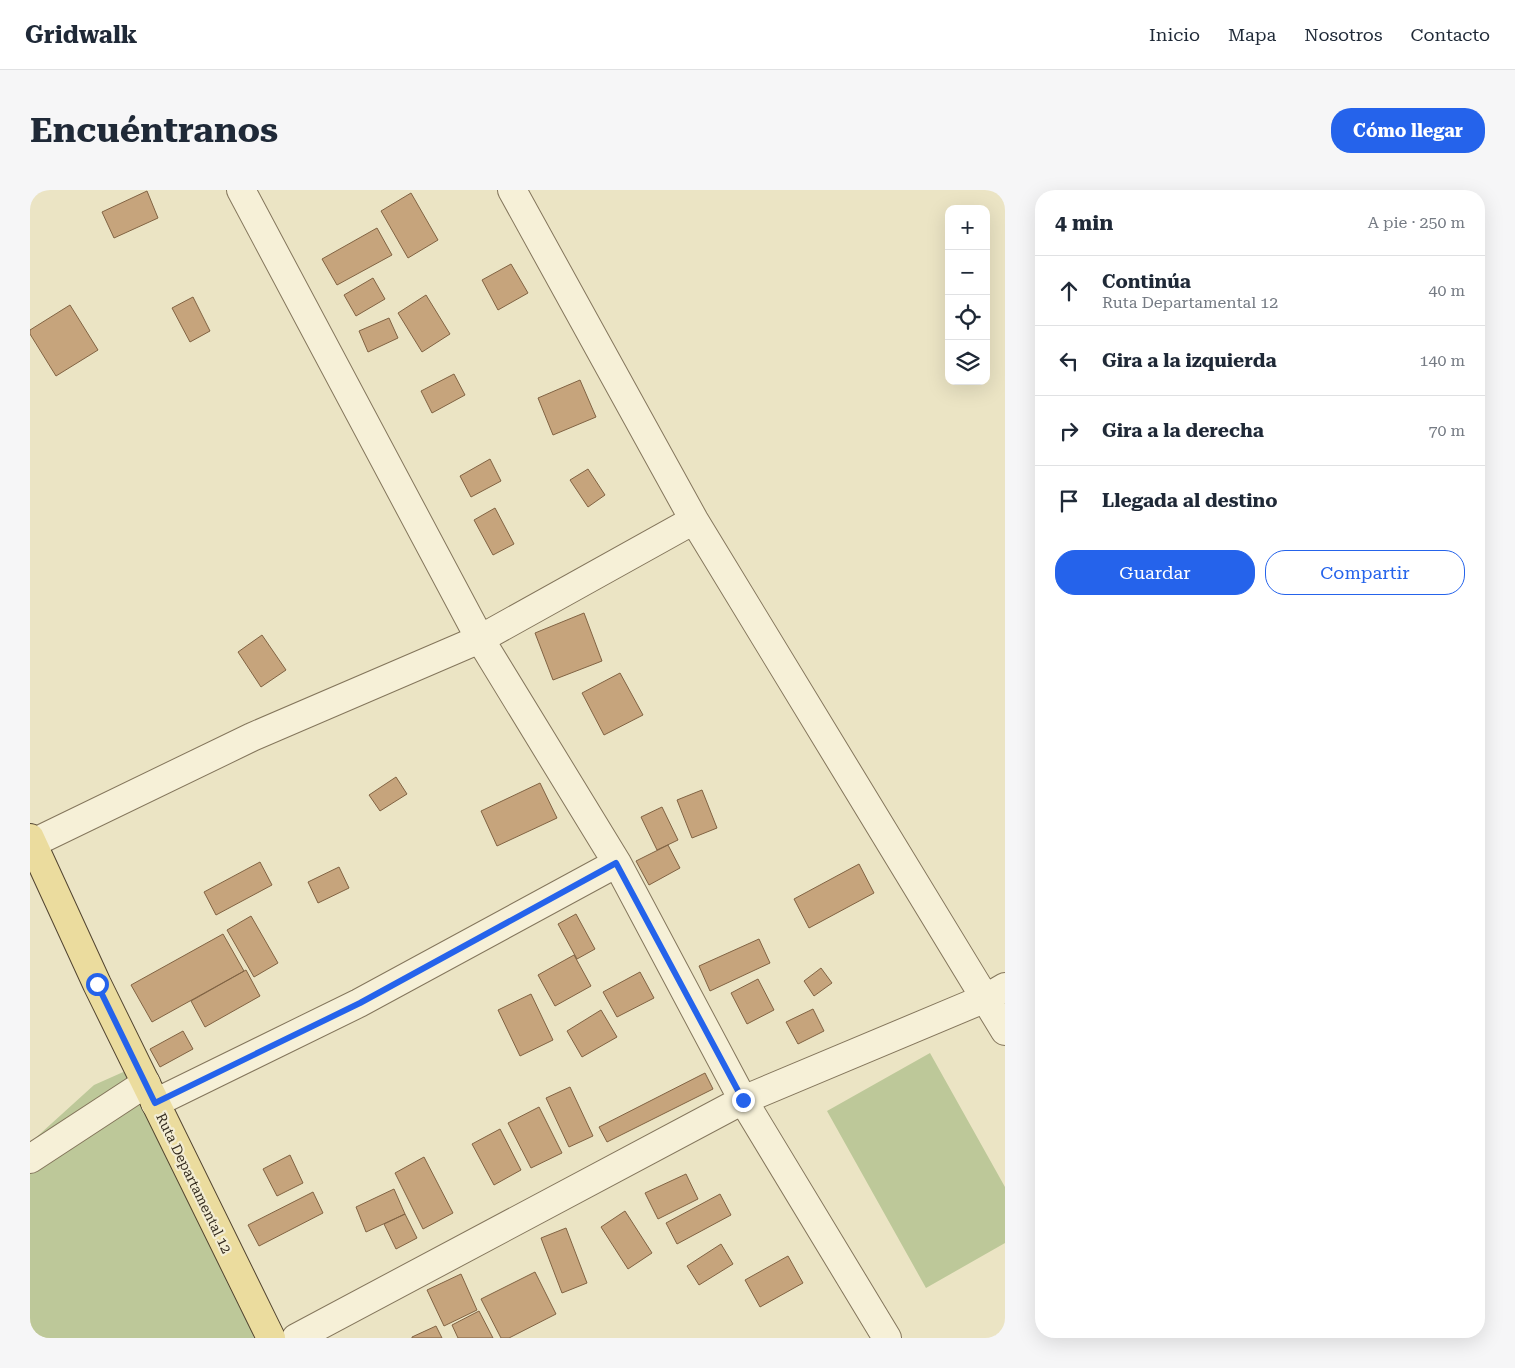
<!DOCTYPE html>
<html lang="es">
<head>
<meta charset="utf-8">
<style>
	body { margin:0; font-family:"Roboto Serif",serif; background:#f6f6f7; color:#1f2937 }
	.controls { position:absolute; right:15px; top:15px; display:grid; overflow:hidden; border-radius:10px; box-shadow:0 5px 20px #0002 }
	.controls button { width:45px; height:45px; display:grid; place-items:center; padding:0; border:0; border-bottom:1px solid #e0e1e3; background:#fff; color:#1f2937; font:25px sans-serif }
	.stop { position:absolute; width:15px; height:15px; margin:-11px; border:4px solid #2563eb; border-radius:50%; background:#fff }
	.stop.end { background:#2563eb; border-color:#fff; box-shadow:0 1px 5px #0008 }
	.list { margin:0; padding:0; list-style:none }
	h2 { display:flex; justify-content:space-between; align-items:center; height:65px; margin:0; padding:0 20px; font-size:21px }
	h2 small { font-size:16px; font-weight:400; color:#747a83 }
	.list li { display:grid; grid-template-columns:32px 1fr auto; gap:15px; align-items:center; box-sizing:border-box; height:70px; padding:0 20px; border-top:1px solid #e0e1e3 }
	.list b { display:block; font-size:19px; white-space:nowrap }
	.list p { margin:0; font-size:16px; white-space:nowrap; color:#747a83 }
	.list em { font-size:16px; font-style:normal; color:#747a83 }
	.actions { display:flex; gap:10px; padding:15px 20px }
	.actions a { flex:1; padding:11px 0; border:1px solid #2563eb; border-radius:20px; text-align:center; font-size:18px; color:#2563eb }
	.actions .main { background:#2563eb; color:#fff }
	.icon { flex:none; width:28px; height:28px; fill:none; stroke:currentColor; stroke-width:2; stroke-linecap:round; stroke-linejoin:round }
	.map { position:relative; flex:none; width:975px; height:1148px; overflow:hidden; border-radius:20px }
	header { display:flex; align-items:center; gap:30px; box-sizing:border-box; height:70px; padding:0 25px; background:#fff; border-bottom:1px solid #e0e1e3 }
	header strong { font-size:24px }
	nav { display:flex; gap:28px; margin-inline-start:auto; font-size:18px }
	.intro { display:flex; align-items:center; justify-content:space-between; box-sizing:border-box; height:120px; padding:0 30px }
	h1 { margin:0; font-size:35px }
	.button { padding:12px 22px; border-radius:20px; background:#2563eb; color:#fff; font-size:18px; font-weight:700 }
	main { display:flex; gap:30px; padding:0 30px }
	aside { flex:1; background:#fff; border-radius:20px; box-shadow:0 5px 20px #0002 }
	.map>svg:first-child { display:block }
	.green { fill:#bdc899 }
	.building { fill:#c6a47c; stroke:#816343 }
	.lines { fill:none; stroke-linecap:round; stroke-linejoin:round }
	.minor-casing { stroke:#84765c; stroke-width:30 }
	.major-casing { stroke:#524430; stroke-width:30 }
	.minor { stroke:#f6f0d7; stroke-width:28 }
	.major { stroke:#ebdc9e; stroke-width:28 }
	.route { stroke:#2563eb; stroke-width:6 }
	.labels { text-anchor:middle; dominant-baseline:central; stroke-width:4.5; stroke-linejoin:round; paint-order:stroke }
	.street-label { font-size:14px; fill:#352c1f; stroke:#f3edd3 }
</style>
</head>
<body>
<header>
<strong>Gridwalk</strong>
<nav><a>Inicio</a><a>Mapa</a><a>Nosotros</a><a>Contacto</a></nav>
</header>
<div class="intro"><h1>Encuéntranos</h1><a class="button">Cómo llegar</a></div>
<main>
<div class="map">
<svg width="975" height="1148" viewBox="0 0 975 1148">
	<rect width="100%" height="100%" fill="#ebe4c4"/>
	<!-- green -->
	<path class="green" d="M900,863L975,997V1053L896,1098L797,921Z
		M100,879L192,1054L224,1148H0V953L64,895Z"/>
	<!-- building -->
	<path class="building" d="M117,1L128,28L84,48L72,22Z
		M381,3L408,50L378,68L351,21Z
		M347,38L362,65L307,95L292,69Z
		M481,74L498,103L468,120L452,90Z
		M343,88L355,109L326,126L314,105Z
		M396,105L420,144L392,162L368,123Z
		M163,107L180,141L160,152L142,118Z
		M40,115L68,160L26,186L0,144V140Z
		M359,128L368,148L338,162L329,141Z
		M424,184L435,205L402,223L391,201Z
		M550,190L566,227L523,245L508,208Z
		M460,269L471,291L441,307L430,286Z
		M558,279L575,305L558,317L540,290Z
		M465,318L484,354L463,365L444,330Z
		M554,423L572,471L523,490L505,443Z
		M232,445L256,480L231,497L208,462Z
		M590,483L613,525L574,545L552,503Z
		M366,587L377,604L350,621L339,605Z
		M510,593L527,628L467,656L451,621Z
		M672,600L687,638L662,648L647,610Z
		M632,617L648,650L627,660L611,627Z
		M638,655L650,678L619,695L606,671Z
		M230,672L242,695L186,725L174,702Z
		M829,674L844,703L779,738L764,709Z
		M309,677L319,698L288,713L278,692Z
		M546,724L565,759L547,769L528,734Z
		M221,726L248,773L224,787L197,740Z
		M193,744L214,781L122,832L101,795Z
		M729,749L740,773L680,801L669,776Z
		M544,765L561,796L525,816L508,785Z
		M791,778L802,793L784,806L774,791Z
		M216,780L230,806L175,837L161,811Z
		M610,782L624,808L587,827L573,802Z
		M728,789L744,820L717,834L701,803Z
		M501,804L523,850L490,866L468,820Z
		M783,819L794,841L768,854L756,832Z
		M571,820L587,847L552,867L537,841Z
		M153,841L163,859L130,877L120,859Z
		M675,883L683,899L577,952L569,937Z
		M540,897L563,946L539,957L516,908Z
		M509,917L532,963L501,978L478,933Z
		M470,939L491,980L464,995L442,954Z
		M260,965L273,993L247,1006L233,979Z
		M394,967L423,1023L393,1039L365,983Z
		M656,984L668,1009L628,1029L615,1003Z
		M364,999L375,1024L336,1042L326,1017Z
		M283,1002L293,1023L229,1056L218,1035Z
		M690,1004L701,1025L647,1054L636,1033Z
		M595,1021L622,1063L598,1079L571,1037Z
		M375,1024L387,1048L366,1059L354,1034Z
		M536,1038L557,1093L532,1103L511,1048Z
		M691,1054L703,1074L669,1095L657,1076Z
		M758,1066L773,1093L730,1117L715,1090Z
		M505,1082L526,1124L479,1148H471L451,1109Z
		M431,1084L447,1120L414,1136L397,1100Z
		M449,1121L463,1148H428L422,1135Z
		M406,1136L412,1148H382V1147Z
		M975,1140V1148H963Z"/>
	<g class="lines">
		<defs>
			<path id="minor" d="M211,0L450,449L587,673L713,910L857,1148
				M482,0L664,330L975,841
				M3,653L222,547L450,449L664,330
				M125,913L329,813L587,673
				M0,969L116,893
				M266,1148L713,910L956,808L975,797"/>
			<path id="major" d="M0,648L67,794L241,1148"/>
		</defs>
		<!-- minor casing -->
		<use href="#minor" class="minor-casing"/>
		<!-- major casing -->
		<use href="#major" class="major-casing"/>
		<!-- minor -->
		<use href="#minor" class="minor"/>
		<!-- major -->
		<use href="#major" class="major"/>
	</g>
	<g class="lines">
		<!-- route -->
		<path class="route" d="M67,794L125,913L330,813L586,673L713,910"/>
	</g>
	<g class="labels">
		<!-- street labels -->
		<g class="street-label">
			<text transform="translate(164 993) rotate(64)">Ruta Departamental 12</text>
		</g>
	</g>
</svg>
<div class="controls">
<button>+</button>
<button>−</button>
<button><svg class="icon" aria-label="locate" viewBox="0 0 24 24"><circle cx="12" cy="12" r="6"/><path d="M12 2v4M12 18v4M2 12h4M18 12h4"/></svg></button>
<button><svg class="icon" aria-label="layers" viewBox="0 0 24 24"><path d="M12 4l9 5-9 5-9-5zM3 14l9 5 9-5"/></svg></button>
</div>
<div class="stop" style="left:67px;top:794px"></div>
<div class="stop end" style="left:713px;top:910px"></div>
</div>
<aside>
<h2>4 min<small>A pie · 250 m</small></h2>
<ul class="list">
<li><svg class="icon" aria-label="ahead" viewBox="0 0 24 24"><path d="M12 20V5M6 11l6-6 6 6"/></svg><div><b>Continúa</b><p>Ruta Departamental 12</p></div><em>40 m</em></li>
<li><svg class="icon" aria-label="left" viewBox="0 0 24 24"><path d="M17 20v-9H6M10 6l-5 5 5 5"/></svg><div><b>Gira a la izquierda</b></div><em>140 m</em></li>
<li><svg class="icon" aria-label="right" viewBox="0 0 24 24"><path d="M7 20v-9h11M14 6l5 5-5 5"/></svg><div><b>Gira a la derecha</b></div><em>70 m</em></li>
<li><svg class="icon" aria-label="arrive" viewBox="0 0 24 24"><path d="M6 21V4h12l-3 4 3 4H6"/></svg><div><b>Llegada al destino</b></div></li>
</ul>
<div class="actions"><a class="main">Guardar</a><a>Compartir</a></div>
</aside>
</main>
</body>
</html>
